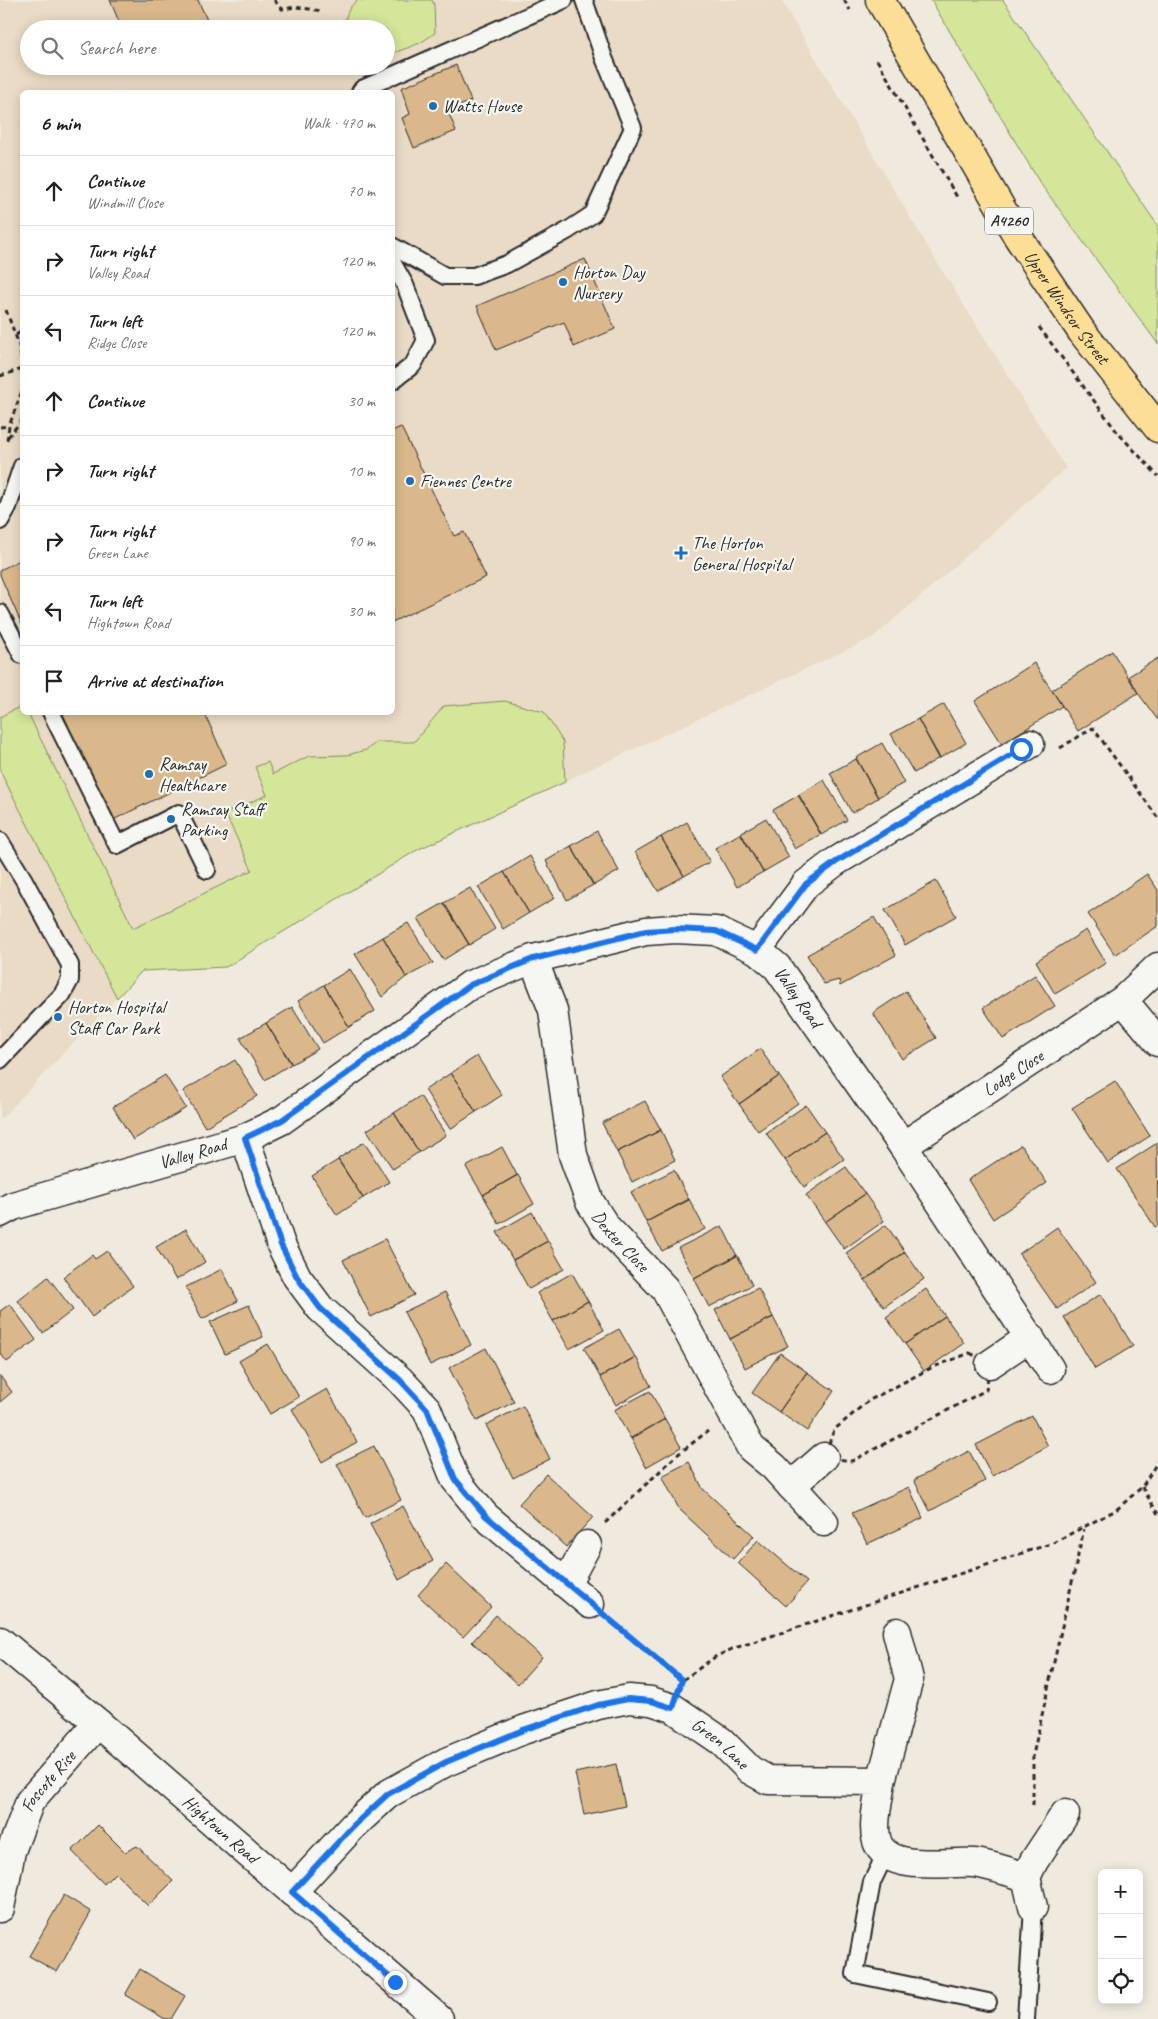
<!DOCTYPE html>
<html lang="en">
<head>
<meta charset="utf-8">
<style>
	body { margin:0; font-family:Caveat,sans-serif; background:#f6f6f6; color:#202124 }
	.controls { position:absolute; right:15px; bottom:15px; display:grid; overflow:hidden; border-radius:8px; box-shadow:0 2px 12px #0003 }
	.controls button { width:45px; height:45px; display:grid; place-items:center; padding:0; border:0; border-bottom:1px solid #e0e0e0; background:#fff; color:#202124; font:25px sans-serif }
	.stop { position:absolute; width:15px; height:15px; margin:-11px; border:4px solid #1a73e8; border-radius:50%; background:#fff }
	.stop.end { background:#1a73e8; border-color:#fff; box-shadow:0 1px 5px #0008 }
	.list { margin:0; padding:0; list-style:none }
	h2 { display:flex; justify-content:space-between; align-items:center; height:65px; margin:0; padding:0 20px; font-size:21px }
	h2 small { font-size:16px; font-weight:400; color:#757577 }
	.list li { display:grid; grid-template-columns:32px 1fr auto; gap:15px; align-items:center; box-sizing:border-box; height:70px; padding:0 20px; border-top:1px solid #e0e0e0 }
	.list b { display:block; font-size:19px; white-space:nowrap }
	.list p { margin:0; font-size:16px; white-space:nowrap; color:#757577 }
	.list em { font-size:16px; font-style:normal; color:#757577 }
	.icon { flex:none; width:28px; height:28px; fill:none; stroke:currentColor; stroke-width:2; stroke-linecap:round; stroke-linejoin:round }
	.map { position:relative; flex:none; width:1158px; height:2019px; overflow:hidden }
	.search { position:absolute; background:#fff; box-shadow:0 2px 12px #0003; left:20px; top:20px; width:375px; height:55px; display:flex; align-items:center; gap:12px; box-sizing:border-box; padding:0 18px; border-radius:28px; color:#757577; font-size:19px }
	.panel { position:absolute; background:#fff; box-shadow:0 2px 12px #0003; left:20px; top:90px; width:375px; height:625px; border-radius:8px }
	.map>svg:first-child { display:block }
	.built { fill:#e9dbc5; fill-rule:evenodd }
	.green { fill:#d4e69a; stroke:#808862 }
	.building { fill:#dab88c; stroke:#2b2b2b }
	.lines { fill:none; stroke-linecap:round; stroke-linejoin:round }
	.service-casing { stroke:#2b2b2b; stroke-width:20 }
	.minor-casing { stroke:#2b2b2b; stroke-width:31 }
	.tertiary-casing { stroke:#2b2b2b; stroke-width:31 }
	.primary-casing { stroke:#2b2b2b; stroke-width:31 }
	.path { stroke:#2b2b2b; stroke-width:3; stroke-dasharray:5 4; stroke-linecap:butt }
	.service { stroke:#f6f6f2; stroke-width:16 }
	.minor { stroke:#f6f6f2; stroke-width:28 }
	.tertiary { stroke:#f6f6f2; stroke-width:28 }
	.primary { stroke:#fdde96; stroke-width:28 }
	.route { stroke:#1a73e8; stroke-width:6 }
	.poi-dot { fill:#1f6fb2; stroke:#f6f6f2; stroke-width:2 }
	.labels { text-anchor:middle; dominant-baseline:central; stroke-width:4.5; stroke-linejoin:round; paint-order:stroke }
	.shield { fill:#f6f6f2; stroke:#686867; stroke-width:1 }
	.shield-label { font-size:16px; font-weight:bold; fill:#2b2b2b }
	.poi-label { font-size:18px; fill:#2b2b2b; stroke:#f6f6f2; text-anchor:start }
	.street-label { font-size:18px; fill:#2b2b2b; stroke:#f6f6f2 }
</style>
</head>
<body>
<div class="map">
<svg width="1158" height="2019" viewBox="0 0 1158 2019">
	<rect width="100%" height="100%" fill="#f0eade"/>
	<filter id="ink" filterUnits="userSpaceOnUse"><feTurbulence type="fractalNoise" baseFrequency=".02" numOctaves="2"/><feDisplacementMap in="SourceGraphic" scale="10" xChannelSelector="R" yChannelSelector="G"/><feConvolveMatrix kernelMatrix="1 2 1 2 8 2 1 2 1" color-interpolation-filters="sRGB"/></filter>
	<g filter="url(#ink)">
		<!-- built -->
		<path class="built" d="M0,0H781L935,259L1066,468L874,637L417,850L226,967L142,971L0,1120ZM29,29H386V66H29ZM22,92H392V712H22Z"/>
		<!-- green -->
		<path class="green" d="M358,0H432L434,5L435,33L420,43L386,56V29H346C344,17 348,7 358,0Z
			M931,0H1003L1158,226V344L1040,183Z
			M505,701L544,712L563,742L565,782L417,850L226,967L142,971L117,998L0,771V717L15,709L22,708V712L28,713L133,928L252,870L225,813L267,795L255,767L268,762L273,774L309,756L347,755L366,750L377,742H414L444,706Z"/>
		<!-- building -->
		<path class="building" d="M110,0H198L211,29H122Z
			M456,65L471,101L448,111L456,131L414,148L402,118L410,114L401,88Z
			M585,259L615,329L574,347L564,322L496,350L477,306Z
			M401,427L454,536L464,532L486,577L392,622V431Z
			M22,559V625L0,575V570Z
			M1112,651L1138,693L1078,731L1052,690Z
			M1158,658V719H1157L1138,693L1129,676Z
			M1034,663L1062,706L1002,744L975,701Z
			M944,704L966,743L940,758L918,719Z
			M62,712H204L227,764L111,821Z
			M918,719L939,758L914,773L891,734Z
			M882,743L904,783L878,797L856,758Z
			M856,759L878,798L852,813L830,773Z
			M824,780L847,820L821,835L798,795Z
			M799,795L821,834L795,849L773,810Z
			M766,818L789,857L763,872L740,833Z
			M687,822L710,862L684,876L661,837Z
			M597,831L619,871L594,885L571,846Z
			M741,833L763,872L737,887L715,848Z
			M661,837L684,876L658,891L635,852Z
			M571,846L593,885L567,900L546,861Z
			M530,856L555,898L529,913L504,872Z
			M504,872L529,913L503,929L478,887Z
			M1147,874L1158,890V926L1115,955L1088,914Z
			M936,881L956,916L905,945L885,910Z
			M470,888L495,929L469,945L444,903Z
			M444,903L469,944L443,960L418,918Z
			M874,917L896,955L840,986L839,980L824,984L807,955Z
			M408,923L433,963L406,977L383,937Z
			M1086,930L1106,963L1055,994L1036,961Z
			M383,937L406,977L382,997L355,954Z
			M350,969L375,1011L349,1027L324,985Z
			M1035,975L1055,1006L1003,1039L983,1008Z
			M324,985L349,1027L323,1043L298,1001Z
			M906,991L936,1038L902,1059L873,1013Z
			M292,1007L318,1049L292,1064L266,1023Z
			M266,1023L291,1064L265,1080L240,1038Z
			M760,1049L779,1076L739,1104L720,1077Z
			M477,1056L502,1095L476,1112L451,1073Z
			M235,1060L257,1096L205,1127L183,1091Z
			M451,1073L476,1112L450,1129L425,1090Z
			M165,1075L186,1108L133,1140L113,1107Z
			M779,1076L798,1103L758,1131L739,1104Z
			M1115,1081L1150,1136L1108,1163L1072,1108Z
			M420,1096L446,1135L419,1152L394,1113Z
			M645,1101L661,1130L617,1152L602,1123Z
			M806,1105L825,1132L785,1160L766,1133Z
			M394,1113L419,1152L393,1169L367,1130Z
			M661,1130L675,1160L632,1182L617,1152Z
			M825,1132L844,1159L804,1187L785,1160Z
			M364,1142L389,1182L363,1198L338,1159Z
			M1157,1143L1158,1225L1155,1227L1117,1169Z
			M1021,1145L1047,1183L993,1219L968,1180Z
			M502,1147L517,1175L483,1195L466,1167Z
			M338,1160L363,1198L337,1215L312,1176Z
			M846,1167L865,1194L825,1222L806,1195Z
			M674,1170L689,1200L646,1222L631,1192Z
			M518,1175L534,1204L499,1224L483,1195Z
			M865,1194L884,1221L844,1249L825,1222Z
			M689,1199L705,1229L662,1251L646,1222Z
			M532,1212L548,1241L513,1260L497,1232Z
			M886,1225L905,1252L865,1280L846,1253Z
			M722,1226L737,1256L694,1278L678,1248Z
			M1057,1227L1096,1282L1057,1309L1019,1254Z
			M186,1229L205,1262L176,1280L156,1247Z
			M385,1239L414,1295L371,1317L343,1260Z
			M548,1241L564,1269L529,1289L513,1260Z
			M107,1251L133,1286L92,1317L63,1277L92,1255L95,1259Z
			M905,1252L924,1279L884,1307L865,1280Z
			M737,1255L752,1285L709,1307L694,1278Z
			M222,1269L238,1301L202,1319L186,1287Z
			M572,1273L588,1301L553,1321L537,1293Z
			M48,1277L73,1310L43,1333L18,1301Z
			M758,1288L773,1317L730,1339L715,1310Z
			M926,1289L945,1316L905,1344L886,1317Z
			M445,1292L471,1345L430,1365L404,1312Z
			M1101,1294L1133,1346L1095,1369L1064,1317Z
			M588,1301L604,1330L569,1349L553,1321Z
			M10,1304L36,1340L7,1362L0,1353V1311Z
			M249,1305L263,1337L225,1354L210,1322Z
			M945,1316L964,1343L924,1371L905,1344Z
			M773,1317L788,1346L745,1368L730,1339Z
			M619,1329L635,1357L600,1377L584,1348Z
			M268,1344L299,1397L270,1414L239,1361Z
			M486,1348L514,1402L477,1421L449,1368Z
			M780,1353L807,1372L779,1412L752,1393Z
			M636,1357L651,1386L616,1405L600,1377Z
			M807,1372L834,1391L807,1431L779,1412Z
			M0,1376L12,1392L0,1402Z
			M327,1389L357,1442L322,1462L292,1409Z
			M650,1391L665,1419L631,1439L614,1410Z
			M523,1406L550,1459L513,1478L486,1425Z
			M1032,1416L1048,1446L992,1476L976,1445Z
			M665,1419L681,1447L646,1467L631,1438Z
			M374,1446L401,1500L365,1518L337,1464Z
			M969,1451L985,1481L930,1511L914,1480Z
			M689,1462L703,1489L754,1536L733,1559L679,1509L662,1476Z
			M546,1474L593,1517L566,1547L519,1504Z
			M909,1487L923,1518L867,1544L852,1513Z
			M403,1506L433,1561L399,1580L370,1524Z
			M758,1540L807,1582L786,1606L738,1563Z
			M446,1564L491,1607L463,1637L418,1595Z
			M496,1615L542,1657L518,1684L472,1642Z
			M616,1764L625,1806L584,1815L575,1773Z
			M98,1825L125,1852L137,1846L173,1881L148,1906L115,1873L104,1884L72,1851Z
			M64,1895L91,1912L57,1972L29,1956Z
			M140,1969L185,1996L171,2019H165L125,1995Z"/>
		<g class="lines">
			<defs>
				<path id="service" d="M360,92L362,89L564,0
					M392,246L445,276H474L507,264L567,231L593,214L633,128L604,58L584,0
					M392,262L405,285L426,340L413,365L392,381
					M0,521L8,507L22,466
					M0,613L22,655
					M51,712L117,845L179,813L207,870
					M0,841L24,880L70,965V980L62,995L0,1060
					M885,1855L872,1882L855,1974L988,2002
					M1026,2019L1033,1907"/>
				<g id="minor">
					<path d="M757,950L806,884L835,862L1030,744"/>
					<path id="s1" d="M533,959L553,1010L573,1155L590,1202L606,1227L665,1289L751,1448L774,1467L824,1522"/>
					<path d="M1123,1000L1158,1042"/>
					<path d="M245,1138L281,1245L297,1277L320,1308L400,1380L427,1409L455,1479L485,1516L590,1604"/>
					<path id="s2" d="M903,1146L1123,1000L1158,967"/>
					<path id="s3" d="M0,1213L13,1206L245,1138L282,1120L470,985L533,959L646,931L675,929L716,931L757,950L777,967L903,1146L1050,1369"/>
					<path d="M990,1364L1030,1337"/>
					<path d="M791,1486L824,1457"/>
					<path d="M566,1584L587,1545"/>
					<path d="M881,1781L909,1679L897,1632"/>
					<path d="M1026,1877L1034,1861L1065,1814"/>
					<path id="s4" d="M292,1892L353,1826L388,1794L446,1762L523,1730L598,1705L629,1699L651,1701L673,1708L721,1741L750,1770L768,1780L881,1781C879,1800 870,1829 879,1846C894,1872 948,1861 974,1863C991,1865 1009,1872 1026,1877L1033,1907"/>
					<path id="s5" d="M0,1908L11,1851L30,1801L98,1723"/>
				</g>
				<g id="tertiary">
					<path id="s6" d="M0,1641L98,1723L439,2019"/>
				</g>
				<g id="primary">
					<path id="s7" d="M880,0L1018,237L1082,332L1158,428"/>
				</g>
			</defs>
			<!-- service casing -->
			<use href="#service" class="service-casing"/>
			<!-- minor casing -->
			<use href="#minor" class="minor-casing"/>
			<!-- tertiary casing -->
			<use href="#tertiary" class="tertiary-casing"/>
			<!-- primary casing -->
			<use href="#primary" class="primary-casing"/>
			<!-- path -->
			<path class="path" d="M274,0L282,9L296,7L322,11
				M844,0L850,10
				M877,60L957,197
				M6,310L19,345L22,364
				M1039,327L1118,433L1158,476
				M16,335L22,331
				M0,376L22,369
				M0,427L9,426
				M8,437L22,420
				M7,440L9,426L22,391
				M1060,748L1093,728L1158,818
				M970,1353L990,1364L986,1390L852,1461L824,1457L834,1430L868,1401L931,1368Z
				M1142,1487L1158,1514
				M605,1523L677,1455L708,1431
				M612,1622L676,1676
				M683,1680L715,1657L732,1649L1053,1543L1116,1510L1142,1487L1158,1461
				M1033,1805V1755L1084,1529"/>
			<!-- service -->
			<use href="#service" class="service"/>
			<!-- minor -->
			<use href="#minor" class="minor"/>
			<!-- tertiary -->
			<use href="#tertiary" class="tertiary"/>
			<!-- primary -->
			<use href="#primary" class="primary"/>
		</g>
	</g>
	<g class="lines" filter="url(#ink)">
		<!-- route -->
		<path class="route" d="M395,1982L292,1892L353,1826L388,1794L446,1762L523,1730L598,1705L628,1699L651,1701L673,1708L682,1680L486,1516L455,1479L427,1409L400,1380L320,1308L297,1277L281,1245L245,1138L282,1120L470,985L533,959L646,931L675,929L716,931L757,950L806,884L836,862L1021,749"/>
	</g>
	<!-- markers -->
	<g class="poi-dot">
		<circle cx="433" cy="106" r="5"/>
		<circle cx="563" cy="282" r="5"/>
		<circle cx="410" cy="481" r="5"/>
		<path d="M678.5 545.5h5v5h5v5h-5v5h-5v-5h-5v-5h5z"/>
		<circle cx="149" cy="774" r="5"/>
		<circle cx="171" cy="819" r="5"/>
		<circle cx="58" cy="1017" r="5"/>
	</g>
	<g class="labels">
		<!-- shield labels -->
		<rect class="shield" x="985" y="207.5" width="48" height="27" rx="4"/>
		<g class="shield-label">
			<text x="1009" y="221">A4260</text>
		</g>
		<!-- poi labels -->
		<g class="poi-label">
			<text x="443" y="106">Watts House</text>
			<text x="573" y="272">Horton Day<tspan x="573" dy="21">Nursery</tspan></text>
			<text x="420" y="481">Fiennes Centre</text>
			<text x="692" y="543">The Horton<tspan x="692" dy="21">General Hospital</tspan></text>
			<text x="159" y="764">Ramsay<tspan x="159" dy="21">Healthcare</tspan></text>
			<text x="181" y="809">Ramsay Staff<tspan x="181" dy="21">Parking</tspan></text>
			<text x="68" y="1007">Horton Hospital<tspan x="68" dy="21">Staff Car Park</tspan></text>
		</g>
		<!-- street labels -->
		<g class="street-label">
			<text stroke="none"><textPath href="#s7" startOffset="360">Upper Windsor Street</textPath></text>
			<text stroke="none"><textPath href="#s3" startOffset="892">Valley Road</textPath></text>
			<text stroke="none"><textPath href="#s2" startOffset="132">Lodge Close</textPath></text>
			<text stroke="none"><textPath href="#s3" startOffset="202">Valley Road</textPath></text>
			<text stroke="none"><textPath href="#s1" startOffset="301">Dexter Close</textPath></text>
			<text stroke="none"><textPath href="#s4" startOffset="502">Green Lane</textPath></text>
			<text stroke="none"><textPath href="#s5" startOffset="138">Foscote Rise</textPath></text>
			<text stroke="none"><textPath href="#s6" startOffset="290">Hightown Road</textPath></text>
		</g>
	</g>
</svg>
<div class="controls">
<button>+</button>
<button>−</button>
<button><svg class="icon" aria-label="locate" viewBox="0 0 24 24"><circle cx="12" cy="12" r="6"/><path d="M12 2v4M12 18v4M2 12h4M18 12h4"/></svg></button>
</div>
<div class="stop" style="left:1021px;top:749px"></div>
<div class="stop end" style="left:395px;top:1982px"></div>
<div class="search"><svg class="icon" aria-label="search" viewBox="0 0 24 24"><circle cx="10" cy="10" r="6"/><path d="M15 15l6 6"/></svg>Search here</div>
<section class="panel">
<h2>6 min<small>Walk · 470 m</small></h2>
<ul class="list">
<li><svg class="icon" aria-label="ahead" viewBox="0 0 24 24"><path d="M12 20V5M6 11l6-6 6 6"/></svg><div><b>Continue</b><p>Windmill Close</p></div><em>70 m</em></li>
<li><svg class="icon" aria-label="right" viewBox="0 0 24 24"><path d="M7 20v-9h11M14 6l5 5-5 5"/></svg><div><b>Turn right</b><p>Valley Road</p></div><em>120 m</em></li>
<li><svg class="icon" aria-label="left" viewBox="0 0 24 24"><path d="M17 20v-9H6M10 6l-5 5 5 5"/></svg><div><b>Turn left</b><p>Ridge Close</p></div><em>120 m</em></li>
<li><svg class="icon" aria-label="ahead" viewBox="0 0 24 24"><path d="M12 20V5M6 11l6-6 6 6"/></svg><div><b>Continue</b></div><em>30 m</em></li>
<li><svg class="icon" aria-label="right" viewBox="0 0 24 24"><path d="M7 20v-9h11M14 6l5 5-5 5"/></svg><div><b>Turn right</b></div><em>10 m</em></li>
<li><svg class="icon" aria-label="right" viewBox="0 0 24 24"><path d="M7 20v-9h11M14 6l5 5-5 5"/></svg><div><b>Turn right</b><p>Green Lane</p></div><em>90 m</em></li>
<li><svg class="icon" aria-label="left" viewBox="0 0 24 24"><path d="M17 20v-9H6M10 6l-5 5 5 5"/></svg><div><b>Turn left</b><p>Hightown Road</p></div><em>30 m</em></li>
<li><svg class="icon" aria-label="arrive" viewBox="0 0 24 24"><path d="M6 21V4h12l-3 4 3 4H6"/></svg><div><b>Arrive at destination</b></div></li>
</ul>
</section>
</div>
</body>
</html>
